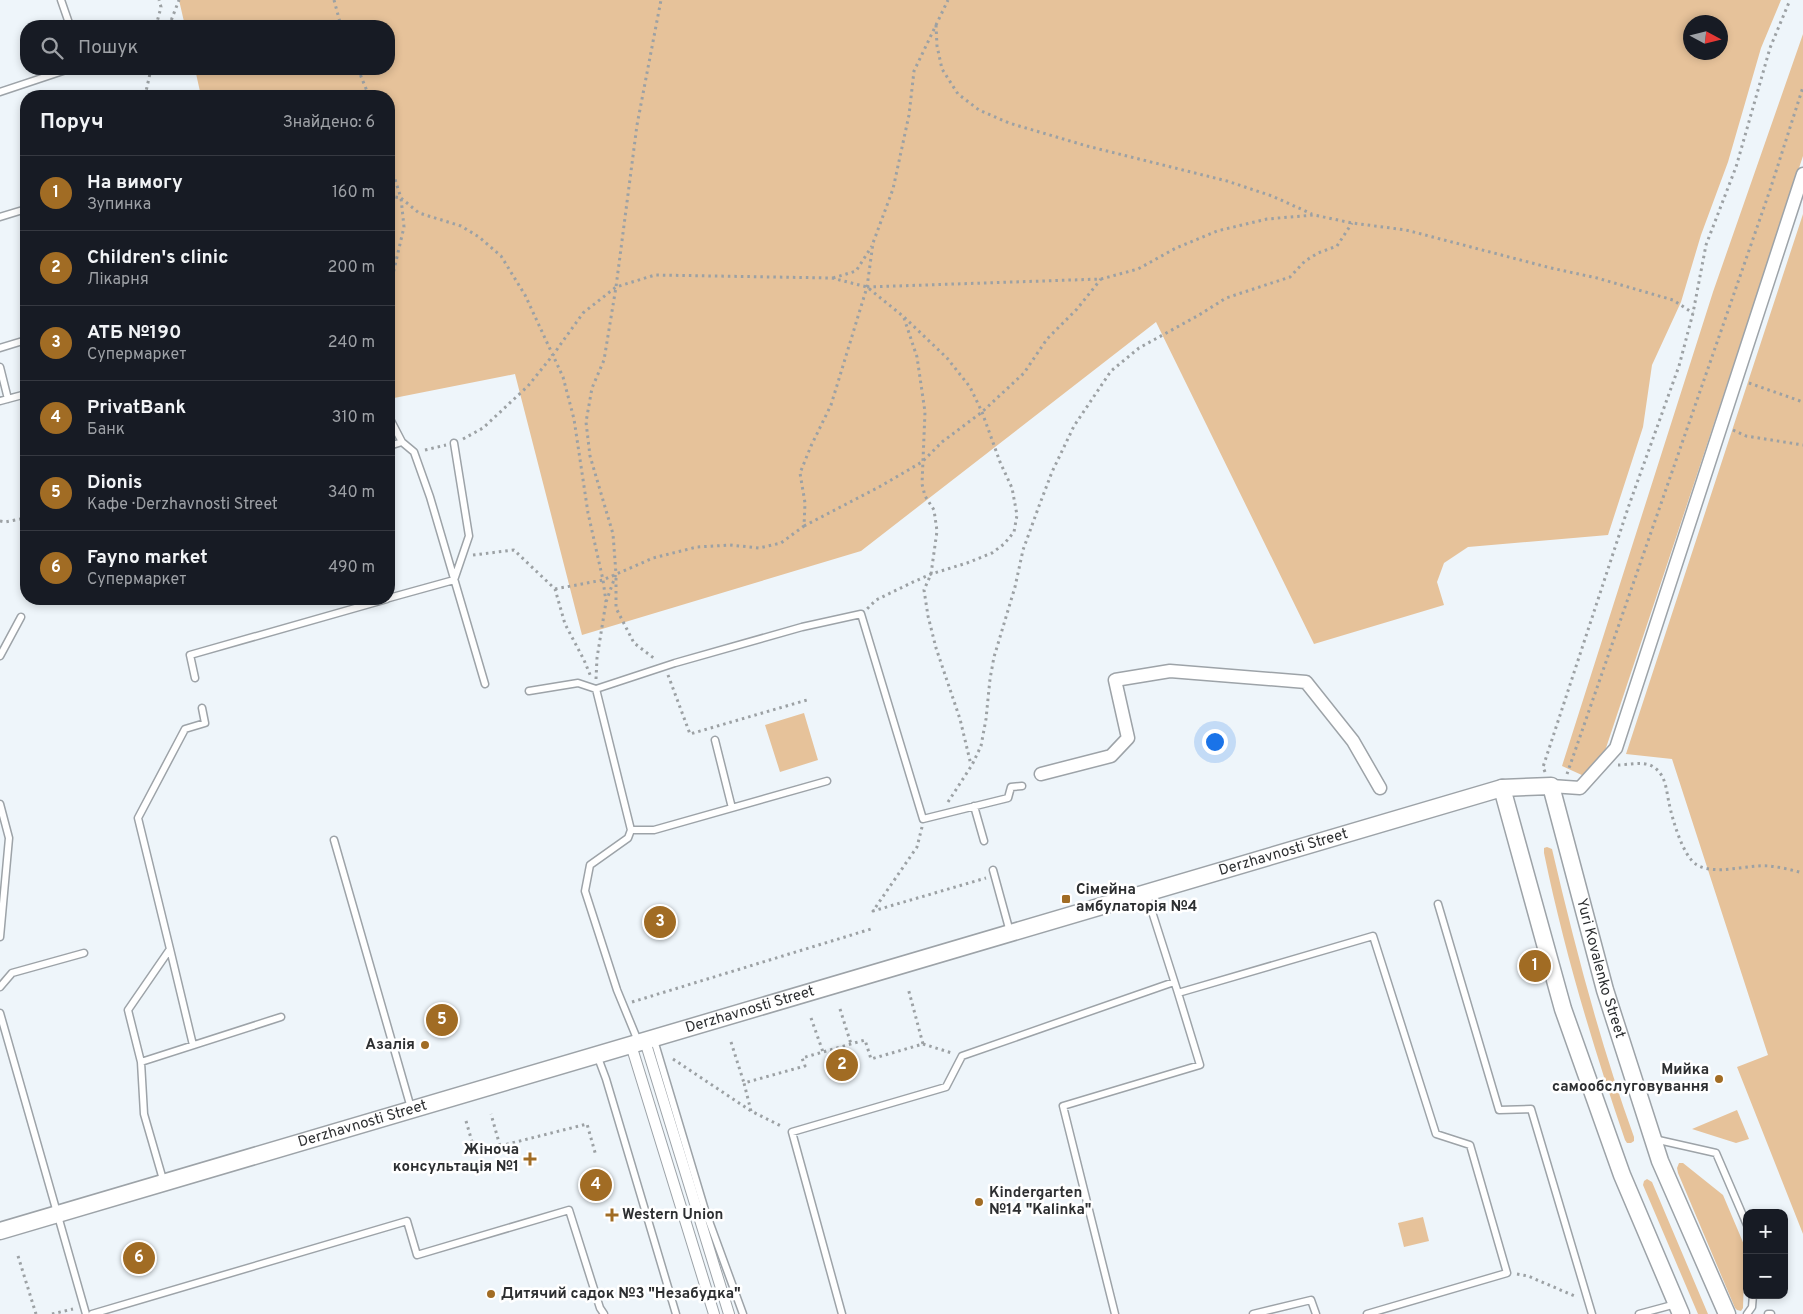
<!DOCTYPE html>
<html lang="uk">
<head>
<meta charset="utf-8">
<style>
	body { margin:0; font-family:Overpass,sans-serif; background:#20242c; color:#f1f3f6 }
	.controls { position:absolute; right:15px; bottom:15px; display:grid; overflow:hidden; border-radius:10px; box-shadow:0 2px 8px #0003 }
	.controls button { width:45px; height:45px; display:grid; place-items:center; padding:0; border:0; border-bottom:1px solid #363941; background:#171b24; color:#f1f3f6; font:25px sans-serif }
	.compass { position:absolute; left:1683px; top:15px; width:45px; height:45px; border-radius:50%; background:#171b24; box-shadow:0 2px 8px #0003; rotate:97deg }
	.you { position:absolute; left:1214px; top:741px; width:18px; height:18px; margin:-12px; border:4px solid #fff; border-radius:50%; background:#1a73e8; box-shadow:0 0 0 8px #1a73e833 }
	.badge { display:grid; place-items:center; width:32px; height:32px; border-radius:50%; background:#a16c24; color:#fff; font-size:16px; font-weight:700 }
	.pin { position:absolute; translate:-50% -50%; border:2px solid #fff; box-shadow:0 1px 5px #0006 }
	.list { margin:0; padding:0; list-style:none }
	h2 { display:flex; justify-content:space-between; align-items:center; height:65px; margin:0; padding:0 20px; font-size:21px }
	h2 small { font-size:16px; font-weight:400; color:#9ea1a6 }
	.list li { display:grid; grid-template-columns:32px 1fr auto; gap:15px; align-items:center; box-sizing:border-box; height:75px; padding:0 20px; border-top:1px solid #363941 }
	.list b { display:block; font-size:19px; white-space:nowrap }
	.list p { margin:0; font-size:16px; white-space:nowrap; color:#9ea1a6 }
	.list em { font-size:16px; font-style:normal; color:#9ea1a6 }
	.icon { flex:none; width:28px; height:28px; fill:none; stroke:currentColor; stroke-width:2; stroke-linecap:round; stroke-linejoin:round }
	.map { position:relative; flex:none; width:1803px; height:1314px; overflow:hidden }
	.search { position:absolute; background:#171b24; box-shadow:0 2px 8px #0003; left:20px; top:20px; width:375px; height:55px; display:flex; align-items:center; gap:12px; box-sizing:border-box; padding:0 18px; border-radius:20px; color:#9ea1a6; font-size:19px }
	.panel { position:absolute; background:#171b24; box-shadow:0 2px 8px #0003; left:20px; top:90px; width:375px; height:515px; border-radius:20px }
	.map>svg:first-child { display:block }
	.green { fill:#e6c29a; fill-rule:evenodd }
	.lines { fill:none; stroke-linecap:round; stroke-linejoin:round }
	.service-casing { stroke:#9da3a8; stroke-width:9 }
	.pedestrian-casing { stroke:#9da3a8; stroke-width:12 }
	.minor-casing { stroke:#9da3a8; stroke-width:15 }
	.tertiary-casing { stroke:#9da3a8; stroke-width:19 }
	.path { stroke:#9ca1a4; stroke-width:3; stroke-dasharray:2.5 4; stroke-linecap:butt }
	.service { stroke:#fff; stroke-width:6 }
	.pedestrian { stroke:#fff; stroke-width:10 }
	.minor { stroke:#fff; stroke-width:12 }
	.tertiary { stroke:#fff; stroke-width:16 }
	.poi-dot { fill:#a16c24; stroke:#fff; stroke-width:2 }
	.labels { text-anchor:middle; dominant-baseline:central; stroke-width:5; stroke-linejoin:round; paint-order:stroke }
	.street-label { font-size:15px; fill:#2d2f31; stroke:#fff }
	.poi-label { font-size:15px; font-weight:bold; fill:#2d2f31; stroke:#fff; text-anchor:start }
</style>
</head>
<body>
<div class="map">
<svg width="1803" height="1314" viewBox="0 0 1803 1314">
	<rect width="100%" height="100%" fill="#eef5fa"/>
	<!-- green -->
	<path class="green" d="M179,0H1781L1761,48L1728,162L1701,235L1681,302L1652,365L1643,427L1608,535L1468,547L1444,563L1437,582L1444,605L1314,644L1156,322L861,551L582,635L515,374L389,399V96H201L195,69H389V26H185ZM1690,22H1720V52H1690Z
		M1803,34V156L1595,781L1562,766L1713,292Z
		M1803,214V1234L1737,1067L1768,1055L1672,759L1626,754Z
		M804,713L818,760L780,772L765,725Z
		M1547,847L1552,849C1575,947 1600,1043 1634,1137V1141L1631,1143H1627L1625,1140C1593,1047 1564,950 1544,853V848Z
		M1737,1110L1749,1139L1736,1143L1692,1129Z
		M1679,1163H1683L1723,1195L1745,1247L1743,1308L1741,1311L1737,1310L1735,1308L1678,1173L1677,1168Z
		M1647,1179L1652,1182L1708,1314H1698L1643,1185L1644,1181Z
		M1423,1217L1429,1241L1404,1247L1398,1223Z"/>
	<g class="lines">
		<defs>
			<path id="service" d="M61,0L70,26
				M0,92L69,69
				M0,217L26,209
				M0,348L26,340
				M0,367L8,399
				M0,401L26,394
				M389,417L402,442
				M389,446L402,442L414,452L430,497L485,684
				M389,598L454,580L469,536L454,443
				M0,656L21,617
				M195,678L190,655L387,599
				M596,689L631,830L628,838L590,865L585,891L617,990L638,1041
				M529,691L578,683L596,689L675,663L802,627L861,614L923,819L1008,798L1011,787L1022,786
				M715,740L732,808
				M0,804L9,838L0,937
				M974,806L984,841
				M631,830H654L827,781
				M334,840L411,1108
				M993,870L1010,932
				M1146,893L1178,993L1373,936L1436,1134L1470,1145L1507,1273L1367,1314
				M1438,904L1499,1110L1531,1109L1592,1314
				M170,949L193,1045
				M0,987L12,973L84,953
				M0,1013L86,1314
				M654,1040L705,1210L743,1314
				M597,1055L606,1079L676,1314
				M141,1062L128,1010L170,949L138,818L185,729L205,723L202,708
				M1654,1139L1716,1153L1747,1225
				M164,1183L144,1114L141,1062L281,1017
				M92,1314L407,1221L417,1255L569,1210L600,1308L604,1314
				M842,1314L792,1132L946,1087L962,1056L1174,982
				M1115,1314L1063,1106L1200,1065L1178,993
				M1253,1314L1311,1300L1316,1314
				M1639,1314L1676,1304
				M1747,1314L1752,1307L1753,1295
				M1768,1314H1771"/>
			<path id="pedestrian" d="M645,1041L729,1314
				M631,1045L714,1314"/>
			<path id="minor" d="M1041,774L1111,756L1128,738L1115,680L1170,671L1306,682L1353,741L1380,788
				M1551,786L1580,788L1616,748L1803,174"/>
			<g id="tertiary">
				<path d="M1502,788L1563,1009L1622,1175L1681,1314"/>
				<path id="s1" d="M0,1231L1502,788L1551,786L1605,990L1660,1161L1727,1314"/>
			</g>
		</defs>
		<!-- service casing -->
		<use href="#service" class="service-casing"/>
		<!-- pedestrian casing -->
		<use href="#pedestrian" class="pedestrian-casing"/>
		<!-- minor casing -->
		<use href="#minor" class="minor-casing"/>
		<!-- tertiary casing -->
		<use href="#tertiary" class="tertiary-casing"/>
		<!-- path -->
		<path class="path" d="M334,0L341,26
			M936,25L937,46L942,69L958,94L979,110L1009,123L1087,146L1227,181L1272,196L1312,214
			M156,26L161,7L159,0
			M169,26L179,0
			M358,69L369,96
			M145,96L151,69
			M389,161L401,198L419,213L461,226L479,237L501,256L525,295L563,377L574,419L588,513L603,580L606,602
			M389,196L401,198L404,227L393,274L389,309
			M833,278L856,271L872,246
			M867,287L1101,279L1138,269L1176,248L1217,231L1267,219L1314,215L1352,223L1406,230L1551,268L1597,278L1673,300L1693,313
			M904,318L917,357L925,412L922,484L925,496L934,510L937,531L931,574L924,590L928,616L936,648L960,719L971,765
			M389,333V353
			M1749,383L1803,402
			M1733,430L1746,436L1803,445
			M463,439L483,428L528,386L553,355L583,313L616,287L655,275L832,278L867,287L904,317L947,358L970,387L982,412L1000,462L1012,488L1017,515L1014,532L1004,544L992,553L967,563L931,574L911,583L876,600L867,609
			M425,450L446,445
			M0,521L5,522L26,518
			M804,526L879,487L922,462L942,442L982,412L1024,373L1047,339L1077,309L1101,279
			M473,555L514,550L555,589L565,624L584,660L591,677
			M616,578V608L634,643L655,659
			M555,589L603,580L653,558L697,547L730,545L759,548L781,543L804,526L805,503L800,473L811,446L831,405L867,287L873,243L893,189L909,115L914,71L948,0
			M668,675L690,734L807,700
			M596,679L597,658L606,602L616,574L613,534L590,456L586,422L592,388L604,360L616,287L637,125L661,0
			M1618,765C1628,765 1642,761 1652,766C1666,774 1666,789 1669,803C1672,818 1683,857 1697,865C1718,876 1746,864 1769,866C1780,867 1792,870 1803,873
			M1545,772L1543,767L1628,508L1679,366L1693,313L1706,245L1736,167L1770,48L1790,0
			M1567,774L1770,190L1803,87
			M948,802L972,765L981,746L986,719L990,679L994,657L1015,587L1023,550L1039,506L1052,472L1074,426L1111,371L1139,348L1199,315L1226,298L1290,277L1305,261L1318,253L1337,246L1352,223
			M922,827L917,847L873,911L986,878
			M632,1002L871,929
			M840,1009L851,1044
			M811,1018L823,1052
			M731,1042L744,1083
			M923,1044L952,1053
			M673,1059L751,1111L783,1127
			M751,1111L744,1083L805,1066L802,1058L865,1040L871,1059L923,1044L908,988
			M466,1121L475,1152L500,1146L491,1114
			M500,1146L587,1124L596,1156
			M18,1256L36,1314
			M1517,1274L1528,1276L1577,1297
			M52,1314L73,1309"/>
		<!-- service -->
		<use href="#service" class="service"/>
		<!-- pedestrian -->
		<use href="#pedestrian" class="pedestrian"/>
		<!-- minor -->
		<use href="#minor" class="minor"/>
		<!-- tertiary -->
		<use href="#tertiary" class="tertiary"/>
	</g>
	<!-- markers -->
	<g class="poi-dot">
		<rect x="1061" y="894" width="10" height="10" rx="2.5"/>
		<circle cx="425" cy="1045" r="5"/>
		<circle cx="1719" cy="1079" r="5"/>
		<path d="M527.5 1151.5h5v5h5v5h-5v5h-5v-5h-5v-5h5z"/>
		<circle cx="979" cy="1202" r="5"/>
		<path d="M609.5 1207.5h5v5h5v5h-5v5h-5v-5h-5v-5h5z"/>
		<circle cx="491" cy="1294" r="5"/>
	</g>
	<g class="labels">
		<!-- street labels -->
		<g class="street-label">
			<text stroke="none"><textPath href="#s1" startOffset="1338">Derzhavnosti Street</textPath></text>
			<text stroke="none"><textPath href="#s1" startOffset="1804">Yuri Kovalenko Street</textPath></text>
			<text stroke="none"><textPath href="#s1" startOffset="782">Derzhavnosti Street</textPath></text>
			<text stroke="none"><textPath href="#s1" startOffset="378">Derzhavnosti Street</textPath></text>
		</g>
		<!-- poi labels -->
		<g class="poi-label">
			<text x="1076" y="890">Сімейна<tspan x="1076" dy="17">амбулаторія №4</tspan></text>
			<text x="415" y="1045" text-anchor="end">Азалія</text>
			<text x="1709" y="1070" text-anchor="end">Мийка<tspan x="1709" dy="17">самообслуговування</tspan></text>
			<text x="519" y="1150" text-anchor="end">Жіноча<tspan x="519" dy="17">консультація №1</tspan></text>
			<text x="989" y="1193">Kindergarten<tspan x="989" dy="17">№14 "Kalinka"</tspan></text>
			<text x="622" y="1215">Western Union</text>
			<text x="501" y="1294">Дитячий садок №3 "Незабудка"</text>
		</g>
	</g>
</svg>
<div class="controls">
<button>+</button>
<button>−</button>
</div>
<svg class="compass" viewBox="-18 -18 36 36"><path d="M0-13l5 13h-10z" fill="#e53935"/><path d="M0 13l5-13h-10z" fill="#9ea1a6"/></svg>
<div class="you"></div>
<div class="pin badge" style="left:1535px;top:966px">1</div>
<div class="pin badge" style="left:842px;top:1065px">2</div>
<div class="pin badge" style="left:660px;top:922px">3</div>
<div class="pin badge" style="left:596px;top:1185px">4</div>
<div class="pin badge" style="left:442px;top:1020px">5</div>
<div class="pin badge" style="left:139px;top:1258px">6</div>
<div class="search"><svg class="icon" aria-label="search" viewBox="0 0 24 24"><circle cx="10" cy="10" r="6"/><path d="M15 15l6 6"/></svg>Пошук</div>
<section class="panel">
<h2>Поруч<small>Знайдено: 6</small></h2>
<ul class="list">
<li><span class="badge">1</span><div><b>На вимогу</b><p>Зупинка</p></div><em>160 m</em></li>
<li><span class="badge">2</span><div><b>Children's clinic</b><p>Лікарня</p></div><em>200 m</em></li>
<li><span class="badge">3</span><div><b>АТБ №190</b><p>Супермаркет</p></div><em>240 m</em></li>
<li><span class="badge">4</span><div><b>PrivatBank</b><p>Банк</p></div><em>310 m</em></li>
<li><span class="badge">5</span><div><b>Dionis</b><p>Кафе · Derzhavnosti Street</p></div><em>340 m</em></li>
<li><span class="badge">6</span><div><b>Fayno market</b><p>Супермаркет</p></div><em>490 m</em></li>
</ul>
</section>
</div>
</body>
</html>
